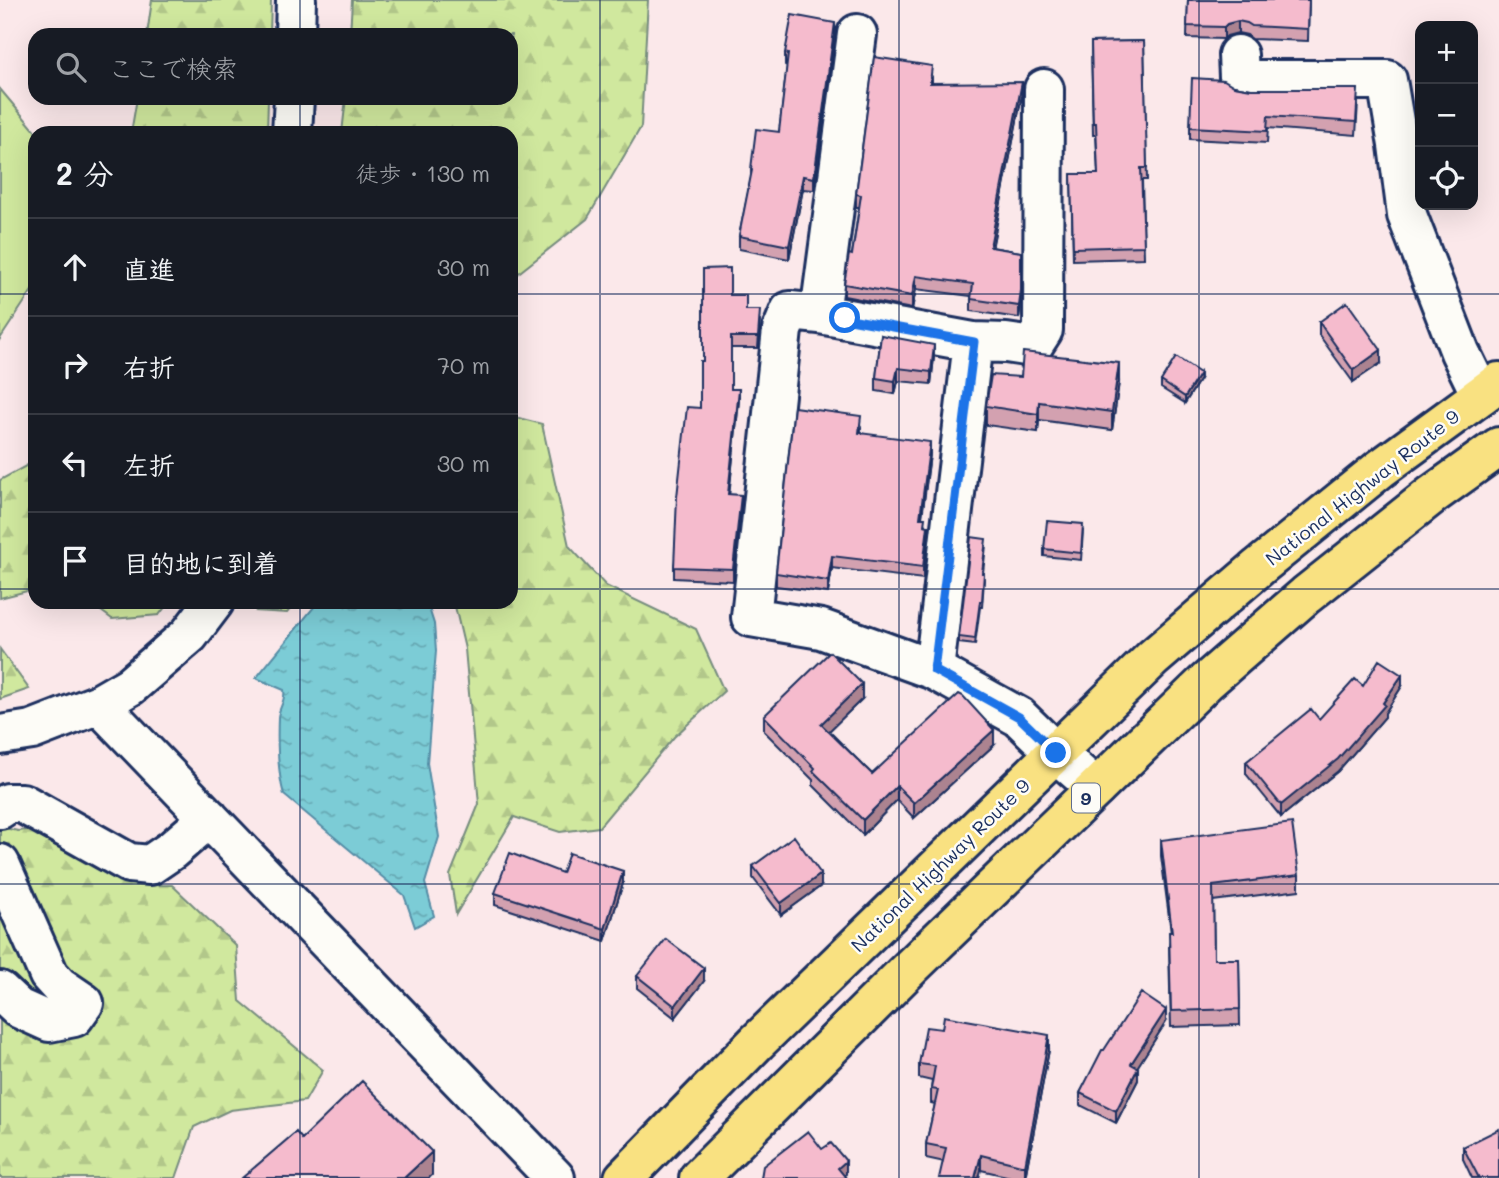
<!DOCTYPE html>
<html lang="ja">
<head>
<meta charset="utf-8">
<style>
	body { margin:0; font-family:Mali,"Klee One",sans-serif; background:#242831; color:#f1f3f6 }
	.controls { position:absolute; right:21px; top:21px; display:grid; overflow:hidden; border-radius:14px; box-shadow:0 7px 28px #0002 }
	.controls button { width:63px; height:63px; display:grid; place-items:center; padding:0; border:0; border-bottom:2px solid #363941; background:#171b24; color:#f1f3f6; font:35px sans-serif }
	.stop { position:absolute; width:21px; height:21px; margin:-16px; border:5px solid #1a73e8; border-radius:50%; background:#fff }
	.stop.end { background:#1a73e8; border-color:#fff; box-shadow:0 2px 7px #0008 }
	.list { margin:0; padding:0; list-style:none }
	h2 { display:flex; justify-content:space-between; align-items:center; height:91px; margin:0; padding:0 28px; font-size:30px }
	h2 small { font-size:23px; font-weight:400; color:#9ea1a6 }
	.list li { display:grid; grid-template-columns:46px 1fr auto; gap:21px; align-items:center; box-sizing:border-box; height:98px; padding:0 28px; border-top:2px solid #363941 }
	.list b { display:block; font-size:26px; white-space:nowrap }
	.list em { font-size:23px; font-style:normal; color:#9ea1a6 }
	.icon { flex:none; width:38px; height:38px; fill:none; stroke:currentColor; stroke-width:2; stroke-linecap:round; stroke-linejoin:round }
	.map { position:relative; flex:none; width:1499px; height:1178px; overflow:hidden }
	.search { position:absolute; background:#171b24; box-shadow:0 7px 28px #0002; left:28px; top:28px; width:490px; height:77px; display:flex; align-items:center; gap:18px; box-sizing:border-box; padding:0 24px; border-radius:21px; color:#9ea1a6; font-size:26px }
	.panel { position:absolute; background:#171b24; box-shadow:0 7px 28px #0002; left:28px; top:126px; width:490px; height:483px; border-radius:21px }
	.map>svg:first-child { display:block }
	.forest { fill:url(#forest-firs); stroke:#768c7e; stroke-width:2 }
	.pitch { fill:#d0e89e; stroke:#768c7e; stroke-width:2 }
	.water { fill:url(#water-ripples); stroke:#558da6; stroke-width:2 }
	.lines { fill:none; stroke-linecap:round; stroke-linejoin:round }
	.minor-casing { stroke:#1b2f5e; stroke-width:44 }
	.highway-casing { stroke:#1b2f5e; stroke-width:44 }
	.minor { stroke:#fdfcf7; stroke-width:38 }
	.highway { stroke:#f9e181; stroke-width:38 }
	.wall { fill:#d3a1b0; stroke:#1b2f5e; stroke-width:2 }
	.shaded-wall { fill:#ac8390; stroke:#1b2f5e; stroke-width:2 }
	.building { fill:#f5bbcd; stroke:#1b2f5e; stroke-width:2 }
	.route { stroke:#1a73e8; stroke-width:9 }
	.grid { fill:none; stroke:#1b2f5e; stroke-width:2; stroke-opacity:0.55 }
	.labels { text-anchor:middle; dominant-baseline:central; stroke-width:5; stroke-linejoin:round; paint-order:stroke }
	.shield { fill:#fdfcf7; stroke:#5f6c8c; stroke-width:2 }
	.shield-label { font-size:18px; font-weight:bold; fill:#1b2f5e }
	.street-label { font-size:19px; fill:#1b2f5e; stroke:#fdfcf7 }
</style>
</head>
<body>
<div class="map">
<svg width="1499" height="1178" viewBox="0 0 1499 1178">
	<defs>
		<pattern id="forest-firs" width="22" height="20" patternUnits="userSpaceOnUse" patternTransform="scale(1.75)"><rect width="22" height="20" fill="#d0e89e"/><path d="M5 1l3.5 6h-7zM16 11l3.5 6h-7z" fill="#b2c78a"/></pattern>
		<pattern id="water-ripples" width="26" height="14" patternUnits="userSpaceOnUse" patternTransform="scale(1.75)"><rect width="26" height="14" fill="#7cccd6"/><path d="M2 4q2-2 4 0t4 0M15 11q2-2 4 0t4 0" fill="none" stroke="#65a6b1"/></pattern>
	</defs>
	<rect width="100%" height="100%" fill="#fbe8ea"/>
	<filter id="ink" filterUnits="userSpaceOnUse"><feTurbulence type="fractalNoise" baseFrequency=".0143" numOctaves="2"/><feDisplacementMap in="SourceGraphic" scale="14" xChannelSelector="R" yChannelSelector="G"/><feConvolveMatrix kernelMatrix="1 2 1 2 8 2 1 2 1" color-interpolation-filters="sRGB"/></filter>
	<g filter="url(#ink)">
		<!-- forest -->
		<path class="forest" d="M152,0H271L270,35H147Z
			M352,0H648L641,127L587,219L511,279V133H342L346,98H511V35H350Z
			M137,98H268L267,133H131Z
			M511,416L542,424L569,546L606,586L696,629L724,691L674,737L599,827L560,832L514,817L456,914L450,875L479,804L465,649L454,602H511Z
			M35,461V589L0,598V480Z
			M89,602H169L159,615L112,619Z
			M261,602H296L287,613L256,611Z
			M0,649L29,689L0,699Z
			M0,827L18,831L44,828L135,885H172L236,946L240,1001L323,1070L305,1101L230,1110L194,1127L176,1178H0Z"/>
		<!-- pitch -->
		<path class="pitch" d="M0,89L37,133H35V286L0,339Z"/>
		<!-- water -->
		<path class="water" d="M318,602H427L434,624L436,651L427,763L439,837L425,883L434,916L415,927L404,895L284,795C277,770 277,743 278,717C279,707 286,701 284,690L256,678Z"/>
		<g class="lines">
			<defs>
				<path id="minor" d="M857,34L820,314L790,311L782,330L751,617L821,629L934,670
					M295,35L296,0
					M1238,55L1239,77L1251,80H1387L1398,145L1407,215L1460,352L1481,395
					M1044,89L1043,330L1032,347L1006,343L973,342L934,670L1019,717L1056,753L1096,788
					M292,133L294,98
					M820,314L973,342
					M99,704L555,1178
					M0,735L32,730L99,704L130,686L189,635L214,602
					M0,809L8,803H22L129,863L150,865L172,850L209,818
					M0,864L49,975L59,986L84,1003L74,1017L49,1022L18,1008L0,991"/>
				<path id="highway" d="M624,1178L757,1042L1153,658L1259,567L1380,469L1499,382
					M699,1178L912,966L1206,682L1306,595L1432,495L1499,447"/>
			</defs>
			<!-- minor casing -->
			<use href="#minor" class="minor-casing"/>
			<!-- highway casing -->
			<use href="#highway" class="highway-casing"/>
			<!-- minor -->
			<use href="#minor" class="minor"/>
			<!-- highway -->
			<use href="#highway" class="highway"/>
		</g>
		<!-- wall -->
		<path class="wall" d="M1188,0H1309L1308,41L1252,39L1247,35L1238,33L1227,36L1224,39L1187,38Z
			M835,36L814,190L803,189L789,259L739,249V236L751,178V169L779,132L787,66L785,65V53Z
			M1144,41L1147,180H1142L1144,258L1073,260L1071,174H1098L1096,135H1093L1091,42Z
			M932,78V83L1022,95L992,247L1021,252V302L1019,318L971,311V296L916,289L912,309L844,296V284L852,255L859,207H856V194Z
			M1234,86L1251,89L1358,102L1356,135L1268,128L1267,143L1190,139V127Z
			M746,310L760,321L758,348H731V389L739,400L729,494L741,506L733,581L674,578V567L700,408L703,361Z
			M1319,322L1381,363L1353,382L1319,335Z
			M881,335L934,357L931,384L898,381L895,394L876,391V378Z
			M1200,379L1185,403L1161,388V381Z
			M1119,382L1112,430L1039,420L1038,432L986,425V406Z
			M861,428V433L930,454L922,518L925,525L928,538L923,579L832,568L828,593L776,586V573Z
			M1083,531L1081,560L1044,556V549Z
			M986,545L983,573L984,580L982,607H980L975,645L959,643V637Z
			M1363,686H1402L1385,713V717L1338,771L1281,817L1246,774V762L1319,719Z
			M862,699L829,731L872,774L994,745L914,818L897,800L863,835L813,785V780L764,731V716Z
			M1161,840L1299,875V890L1213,901L1214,959H1239L1240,1025L1171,1027L1169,947L1171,932L1161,856Z
			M753,866L821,886L781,915L753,878Z
			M562,873L623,883L605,941L495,905V893Z
			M637,976L704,981L675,1018L637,988Z
			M1166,1022L1137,1067L1138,1080L1116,1123L1080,1105V1093L1104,1050Z
			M1049,1050L1025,1178H1015L981,1170L926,1158V1144L935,1104L931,1103V1089L932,1081L919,1078V1064Z
			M1463,1147L1499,1178H1472L1463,1159Z"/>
		<!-- shaded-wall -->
		<path class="shaded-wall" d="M1238,21V33L1227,36L1224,39V27L1227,24Z
			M835,23V36L814,190V178Z
			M1022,82V95L990,259V247Z
			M803,176V189L789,259V246Z
			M916,276V289L912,309V296Z
			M1021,290V302L1019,318V306Z
			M934,345V357L931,384V372Z
			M1381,350V363L1353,382V370Z
			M1119,363V382L1112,430V412Z
			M898,368V381L895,394V381Z
			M1200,373V379L1185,403V397Z
			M739,389V400L728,506V494Z
			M1039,402V420L1038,432V414Z
			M930,442V454L920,530V518Z
			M741,495V506L733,581V569Z
			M928,526V538L923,579V567Z
			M832,556V568L828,593V581Z
			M1402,675V686L1385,713V717L1338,771L1281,817V805L1383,703Z
			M862,684V699L821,739V724Z
			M994,730V745L914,818V803Z
			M897,786V800L863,835V820Z
			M623,871V883L605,941V929Z
			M821,874V886L781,915V903Z
			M704,968V981L675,1018V1006Z
			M1166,1010V1022L1131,1077V1064Z
			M1049,1035V1050L1025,1178V1166Z
			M1138,1068V1080L1116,1123V1111Z
			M432,1152V1175L429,1178H404Z
			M981,1155V1170L979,1178H975Z
			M846,1161V1174L840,1178L838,1168Z"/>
		<!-- building -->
		<path class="building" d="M1188,0H1309L1308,29L1252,26L1247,23L1238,21L1227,24L1224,27L1187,26Z
			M792,15L835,23L814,178L803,176L789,246L739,236L752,170L751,169L756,129L779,132L788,54L785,53Z
			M1144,41L1147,168H1141L1144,246L1073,248L1071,174H1098L1096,123H1093L1091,42Z
			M874,57L932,66L930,83L1022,82L990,247L1021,252V290L1019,306L971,299L973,284L916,276L912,296L844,284L849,254L852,255L861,195L856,194Z
			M1192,78L1224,80L1234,86L1251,89H1358L1356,122L1268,116L1267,131L1190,127Z
			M730,268V295H746V310H760L758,337H731V389H739L728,494L741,495L733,569L674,567L677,497L687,407L700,408V361H703V269Z
			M1347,302L1381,350L1353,370L1319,322Z
			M881,335L934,345L931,372L898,368L895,381L876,378Z
			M1023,352L1119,363L1112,412L1039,402L1038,414L986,406L991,375L1021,377Z
			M1176,357L1200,373L1185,397L1161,381Z
			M794,407L861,416L859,433L930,442L920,518H925L924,525L928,526L923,567L832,556L828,581L776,573Z
			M1047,521L1083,524L1081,553L1044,549Z
			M971,537L986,539L982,573H984L982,601H980L975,639L959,637Z
			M830,652L862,684L821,724L872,774L959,694L963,696L994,730L914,803L897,786L863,820L813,771L815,768L764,716Z
			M1379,660L1402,675L1383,703L1385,705L1338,759L1281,805L1246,762L1311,709L1319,719L1355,679L1363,686Z
			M1292,823L1299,875L1213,886L1214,959H1239L1240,1009L1171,1011L1169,932H1172L1161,840Z
			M794,836L821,874L781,903L753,866Z
			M510,853L562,873L569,853L623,871L605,929L495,893Z
			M666,939L704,968L675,1006L637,976Z
			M1141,993L1166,1010L1131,1064L1138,1068L1116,1111L1080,1093L1102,1050H1104Z
			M944,1016L1049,1035L1025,1166L981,1155L975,1178H939L946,1148L926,1144L938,1090L931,1089L935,1066L919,1064L926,1027L942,1029Z
			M362,1081L432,1152L404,1178H242L296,1132L302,1139Z
			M1499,1129V1178H1479L1463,1147Z
			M808,1131L822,1149L831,1143L846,1161L838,1168L846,1178H761L763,1166Z"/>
	</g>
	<g class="lines" filter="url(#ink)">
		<!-- route -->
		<path class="route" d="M845,318L974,342L934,670L1019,717L1056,753"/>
	</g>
	<!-- grid -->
	<path class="grid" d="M300,0V35M600,0V1178M899,0V1178M1199,0V1178M300,98V133M0,294H35M511,294H1499M0,589H35M511,589H1499M300,602V1178M0,884H1499"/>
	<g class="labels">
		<!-- shield labels -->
		<rect class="shield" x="1072" y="783.5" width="28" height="29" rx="5"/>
		<g class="shield-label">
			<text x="1086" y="798">9</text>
		</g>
		<!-- street labels -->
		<g class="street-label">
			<text transform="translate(1362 487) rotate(-38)">National Highway Route 9</text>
			<text transform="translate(940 865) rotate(-44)">National Highway Route 9</text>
		</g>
	</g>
</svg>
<div class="controls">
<button>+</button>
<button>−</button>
<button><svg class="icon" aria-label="locate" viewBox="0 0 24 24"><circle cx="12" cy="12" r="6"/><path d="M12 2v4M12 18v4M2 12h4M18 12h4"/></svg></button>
</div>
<div class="stop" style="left:845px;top:318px"></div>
<div class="stop end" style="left:1056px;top:753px"></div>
<div class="search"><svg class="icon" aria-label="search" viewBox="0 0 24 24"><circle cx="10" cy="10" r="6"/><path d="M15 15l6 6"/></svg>ここで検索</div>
<section class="panel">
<h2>2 分<small>徒歩 · 130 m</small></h2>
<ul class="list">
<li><svg class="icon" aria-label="ahead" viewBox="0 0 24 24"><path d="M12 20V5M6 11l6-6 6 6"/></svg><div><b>直進</b></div><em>30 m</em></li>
<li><svg class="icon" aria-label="right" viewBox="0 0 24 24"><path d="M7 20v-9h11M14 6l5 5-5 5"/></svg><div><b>右折</b></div><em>70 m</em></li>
<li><svg class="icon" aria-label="left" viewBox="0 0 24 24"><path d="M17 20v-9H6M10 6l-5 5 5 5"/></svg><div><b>左折</b></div><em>30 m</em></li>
<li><svg class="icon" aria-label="arrive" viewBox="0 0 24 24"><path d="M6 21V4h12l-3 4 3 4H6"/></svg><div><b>目的地に到着</b></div></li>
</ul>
</section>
</div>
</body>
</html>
